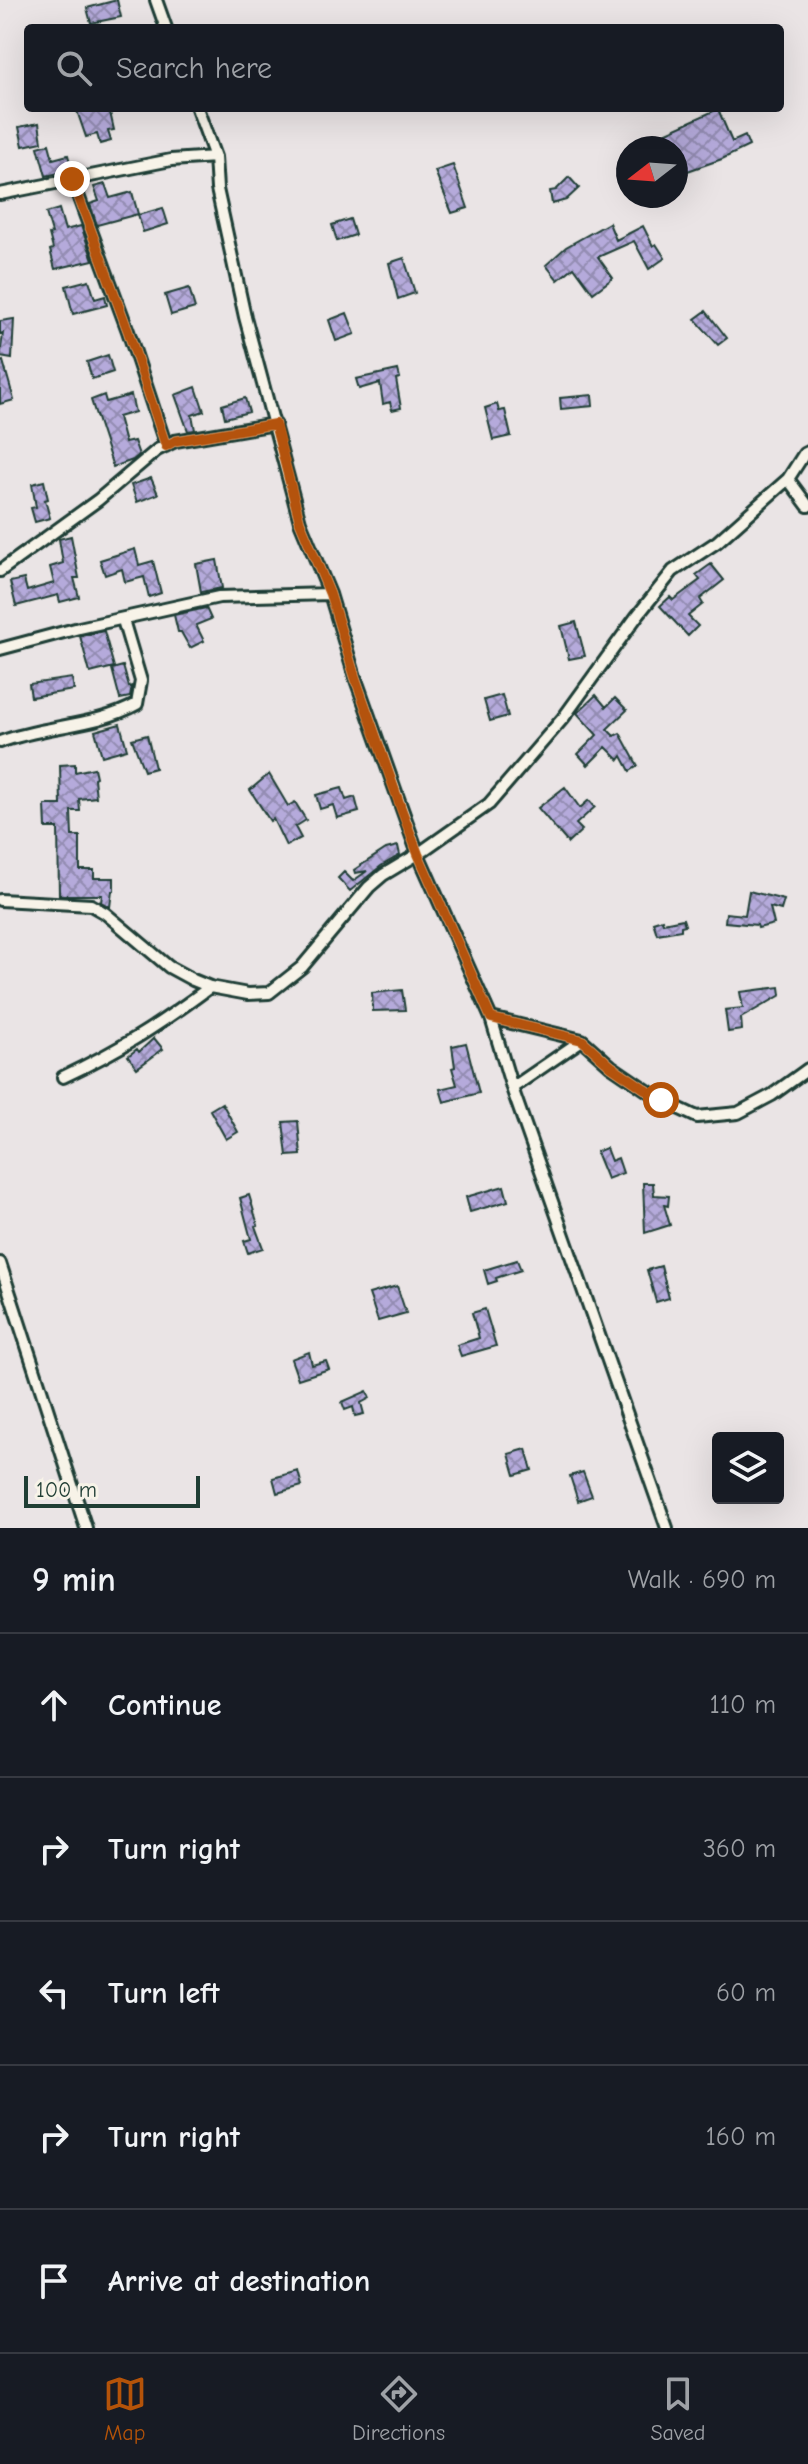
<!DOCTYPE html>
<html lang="en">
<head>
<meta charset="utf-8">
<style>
	body { margin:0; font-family:"Comic Neue",sans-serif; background:#242831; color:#f1f3f6 }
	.controls { position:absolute; right:24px; bottom:24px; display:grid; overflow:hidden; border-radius:8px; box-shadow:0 8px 32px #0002 }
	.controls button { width:72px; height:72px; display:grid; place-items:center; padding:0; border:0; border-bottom:2px solid #363941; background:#171b24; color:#f1f3f6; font:40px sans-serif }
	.compass { position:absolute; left:616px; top:136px; width:72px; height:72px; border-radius:50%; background:#171b24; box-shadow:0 8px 32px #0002; rotate:253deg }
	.scale { position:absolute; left:24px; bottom:20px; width:176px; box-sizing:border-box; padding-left:8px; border:4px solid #1f3d34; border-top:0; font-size:22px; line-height:28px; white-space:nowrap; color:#1f3d34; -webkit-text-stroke:6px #f7f3e8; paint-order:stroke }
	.stop { position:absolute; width:24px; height:24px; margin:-18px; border:6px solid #b45309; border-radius:50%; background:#fff }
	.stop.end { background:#b45309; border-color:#fff; box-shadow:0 2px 8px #0008 }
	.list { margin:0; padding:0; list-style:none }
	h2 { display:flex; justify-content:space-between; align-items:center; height:104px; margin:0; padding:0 32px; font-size:34px }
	h2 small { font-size:26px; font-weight:400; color:#9ea1a6 }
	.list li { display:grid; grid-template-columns:52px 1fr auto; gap:24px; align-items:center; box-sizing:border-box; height:144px; padding:0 32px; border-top:2px solid #363941 }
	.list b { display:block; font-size:30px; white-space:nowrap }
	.list em { font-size:26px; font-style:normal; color:#9ea1a6 }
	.icon { flex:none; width:44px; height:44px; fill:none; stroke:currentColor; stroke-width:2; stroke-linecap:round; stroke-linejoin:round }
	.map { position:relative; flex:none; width:808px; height:1528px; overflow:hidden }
	.search { position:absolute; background:#171b24; box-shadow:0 8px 32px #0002; left:24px; right:24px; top:24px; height:88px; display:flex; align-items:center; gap:20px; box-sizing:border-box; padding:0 28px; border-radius:8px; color:#9ea1a6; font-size:30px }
	.sheet { height:824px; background:#171b24 }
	nav { display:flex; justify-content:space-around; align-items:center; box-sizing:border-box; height:112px; border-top:2px solid #363941; background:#171b24; font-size:22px; color:#9ea1a6 }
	nav a { display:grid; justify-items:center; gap:4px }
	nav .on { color:#b45309 }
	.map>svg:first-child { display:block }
	.building { fill:url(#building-cross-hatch); stroke:#1f3d34; stroke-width:2 }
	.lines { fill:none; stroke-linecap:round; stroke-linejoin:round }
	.minor-casing { stroke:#1f3d34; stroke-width:16 }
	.minor { stroke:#f7f3e8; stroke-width:10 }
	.route { stroke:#b45309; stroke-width:10 }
</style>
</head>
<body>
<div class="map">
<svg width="808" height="1528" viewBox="0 0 808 1528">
	<defs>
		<pattern id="building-cross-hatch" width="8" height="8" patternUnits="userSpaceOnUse" patternTransform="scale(2)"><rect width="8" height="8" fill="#b5aadb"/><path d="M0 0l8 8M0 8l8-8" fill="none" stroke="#938cb2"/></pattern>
	</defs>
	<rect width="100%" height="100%" fill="#eae4e5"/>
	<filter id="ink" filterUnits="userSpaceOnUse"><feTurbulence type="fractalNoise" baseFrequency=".0125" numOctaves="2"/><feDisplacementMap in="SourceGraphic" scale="16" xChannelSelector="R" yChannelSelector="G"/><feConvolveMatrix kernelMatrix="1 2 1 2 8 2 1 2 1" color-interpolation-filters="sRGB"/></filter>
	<g filter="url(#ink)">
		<!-- building -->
		<path class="building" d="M117,0L121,17L91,23L87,8Z
			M76,108H109L114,130L108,131L111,141L100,144L97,134L86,137Z
			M718,109L732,142L745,136L749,146L722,159L676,175V142L662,148H653L649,140Z
			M39,123L42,142L23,146L19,127Z
			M49,144L53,159L68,155L72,170L46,176L38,147Z
			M453,165L468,208L452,213L435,171Z
			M569,177L579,188L566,200L552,204L550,191L556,190Z
			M105,184L110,198L132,192L138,214L97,225L90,204L99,201L94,187Z
			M163,208L168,224L143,232L138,215Z
			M59,209L65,230L81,226L93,260L55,269L50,250L53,249L49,234L52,233L46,213Z
			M350,219L355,235L337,241L332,225Z
			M609,223L616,240L643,226L653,246L656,244L665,258L649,269L634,241L598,257L613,278L593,293L574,267L558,280L546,265L566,247Z
			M404,258L415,293L398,299L389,263Z
			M89,280L95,299L105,296L107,305L73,314L66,286Z
			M189,288L195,308L171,315L165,295Z
			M706,311L727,338L718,345L695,319Z
			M347,313L355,334L336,341L329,320Z
			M14,319L12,359L0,357L3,333L0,334V321Z
			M108,355L113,372L92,379L87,362Z
			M3,361L14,400L0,404V362Z
			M398,370L400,378L396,379L401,408L392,410L390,402L383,404L380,383L359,389L356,379Z
			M196,387L204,411L192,415L195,430L188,431L175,395Z
			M104,395L106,402L131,395L135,412L118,417L125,443L134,441L139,455L133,460L113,467L91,400Z
			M592,395L593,406L561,409L560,398Z
			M245,398L249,412L225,418L222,405Z
			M497,404L499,411L505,410L511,436L493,440L485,408Z
			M151,478L158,494L137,502L131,485Z
			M44,481L48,499L45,500L50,518L35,522L31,508L36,507L32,484Z
			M71,536L79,578H74L79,597L60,602L58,595L16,606L10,582L24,579L27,591L54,583L50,567L63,563L59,539Z
			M135,549L139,565L153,561L161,593L149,597L144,577L125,582L122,569L105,575L100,560Z
			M217,560L222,588L201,592L196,564Z
			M711,564L724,580L700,599L703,604L688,616L698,626L688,636L660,606L670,597L673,600L700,580L696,575Z
			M206,608L211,619L196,625L204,641L190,648L181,632H178L174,615Z
			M576,622L585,656L569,659L561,626Z
			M104,631L114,667L90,673L80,636Z
			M123,666L129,687L132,686L130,697L120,699L112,669Z
			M72,678L74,690L31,697L29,684Z
			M502,695L508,716L490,721L484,700Z
			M596,695L606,707L615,698L627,710L607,729L614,736L620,733L638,766L630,771L622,756L619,760L606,747L588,765L578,754L597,735L577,713Z
			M120,724L127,749L102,756L95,731Z
			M147,735L155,768L144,771L132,739Z
			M75,764V772L94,768L96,777L94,778L96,797L79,799L80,811H71L72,836H80V870H94V878H114V891H112L110,907L101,902L102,895H59L58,828H46L45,805H61L60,765Z
			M269,774L288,806L295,802L306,820L295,827L301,838L286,846L273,819L270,821L250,790Z
			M565,787L580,808L589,800L595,807L576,824L582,830L568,843L538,808Z
			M342,788L346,800L355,797L359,812L337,818L333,805L320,809L316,795Z
			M398,846L400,855L381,866L350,891L338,878L344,872L353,881L367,871L355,873L354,870L386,849Z
			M749,891L784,900L781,910L770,907L774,924L758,928L757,925L725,922L726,913L745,915Z
			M662,919L663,923L683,919L685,925L681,926V930L657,934L653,922Z
			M780,987L781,995L741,1018L742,1030L728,1032L725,1010L743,1008L740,992Z
			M402,990L405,1010L373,1011L372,993Z
			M154,1038L163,1049L137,1068L128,1056L137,1049L139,1052Z
			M466,1043L479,1093L444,1102L440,1089L457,1085L452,1068L455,1067L452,1046Z
			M222,1103L238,1132L226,1139L210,1110Z
			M298,1121L301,1155L287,1156L283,1122Z
			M606,1148L611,1161L618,1158L623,1173L607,1179L596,1152Z
			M643,1183H653L654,1195L669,1196L668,1206L664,1205L670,1225L645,1233Z
			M504,1186L508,1201L470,1212L466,1197Z
			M249,1195L258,1225L255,1226L263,1248L248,1253L244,1241L251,1239L240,1198Z
			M517,1260L521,1270L496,1278L497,1281L488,1284L484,1270Z
			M661,1266L669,1298L656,1302L647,1270Z
			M397,1286L406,1313L378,1321L369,1294Z
			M485,1309L496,1346L461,1356L457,1345L479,1338L472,1313Z
			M309,1352L312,1365L326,1361L329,1369L298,1379L291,1359Z
			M367,1391L370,1398L361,1403L364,1414L355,1416L353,1407L345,1410L342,1402Z
			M526,1449L532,1470L515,1475L509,1454Z
			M298,1471L302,1486L277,1493L273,1478Z
			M583,1472L592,1496L578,1501L570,1476Z"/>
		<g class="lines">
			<defs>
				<path id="minor" d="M156,0L166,28
					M197,108L215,157L217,189L245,317L300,522L330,594L355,677L418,854L491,1018L512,1088L667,1528
					M72,179L128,331L166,446
					M0,194L171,160L215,157
					M788,479L808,506
					M0,571L98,500L157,450L175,441L275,424
					M0,649L79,628L219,597L330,594
					M0,742C44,725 96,727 137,704L141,681L123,620
					M0,900L91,905L105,913L169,967L193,980L210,987L248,994L269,993L302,967L369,887L383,875L418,854L489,804L564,717L637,616L673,571L717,542L771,494L788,479L804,454L808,452
					M491,1018L582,1040L611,1066L661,1100L697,1117L738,1113L772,1095L808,1069
					M63,1077C120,1050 159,1025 210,987
					M512,1088L582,1040
					M0,1263L86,1528"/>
			</defs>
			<!-- minor casing -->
			<use href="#minor" class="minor-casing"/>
			<!-- minor -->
			<use href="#minor" class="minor"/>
		</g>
	</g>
	<g class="lines" filter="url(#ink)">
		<!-- route -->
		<path class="route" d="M72,179L128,331L166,446L175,441L275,424L300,522L330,594L355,677L402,811L418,854L491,1018L582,1040L611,1066L661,1100"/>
	</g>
</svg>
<div class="controls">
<button><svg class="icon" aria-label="layers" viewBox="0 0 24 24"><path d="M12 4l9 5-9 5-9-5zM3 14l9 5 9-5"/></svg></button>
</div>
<svg class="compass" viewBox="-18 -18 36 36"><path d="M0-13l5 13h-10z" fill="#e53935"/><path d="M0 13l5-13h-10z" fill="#9ea1a6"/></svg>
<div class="scale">100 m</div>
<div class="stop" style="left:661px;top:1100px"></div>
<div class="stop end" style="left:72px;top:179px"></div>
<div class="search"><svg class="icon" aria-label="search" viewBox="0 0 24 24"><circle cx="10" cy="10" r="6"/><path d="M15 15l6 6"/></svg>Search here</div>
</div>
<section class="sheet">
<h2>9 min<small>Walk · 690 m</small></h2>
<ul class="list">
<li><svg class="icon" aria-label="ahead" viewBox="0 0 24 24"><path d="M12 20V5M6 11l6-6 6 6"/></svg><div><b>Continue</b></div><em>110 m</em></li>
<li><svg class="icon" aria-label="right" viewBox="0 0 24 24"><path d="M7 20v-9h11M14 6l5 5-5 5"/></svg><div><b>Turn right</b></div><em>360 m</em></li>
<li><svg class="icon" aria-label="left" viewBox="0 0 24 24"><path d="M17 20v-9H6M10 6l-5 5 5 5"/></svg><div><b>Turn left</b></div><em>60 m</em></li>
<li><svg class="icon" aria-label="right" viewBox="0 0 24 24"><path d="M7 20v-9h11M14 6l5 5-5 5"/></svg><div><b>Turn right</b></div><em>160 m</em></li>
<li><svg class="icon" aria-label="arrive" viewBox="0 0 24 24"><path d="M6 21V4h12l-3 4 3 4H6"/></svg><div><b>Arrive at destination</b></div></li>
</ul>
</section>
<nav>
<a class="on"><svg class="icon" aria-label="map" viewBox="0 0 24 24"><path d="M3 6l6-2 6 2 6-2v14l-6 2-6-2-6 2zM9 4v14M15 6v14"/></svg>Map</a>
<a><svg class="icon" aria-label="directions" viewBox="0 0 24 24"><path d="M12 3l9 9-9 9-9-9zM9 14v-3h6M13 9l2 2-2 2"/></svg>Directions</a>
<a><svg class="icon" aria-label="saved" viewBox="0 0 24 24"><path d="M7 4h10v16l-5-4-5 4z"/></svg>Saved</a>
</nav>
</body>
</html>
